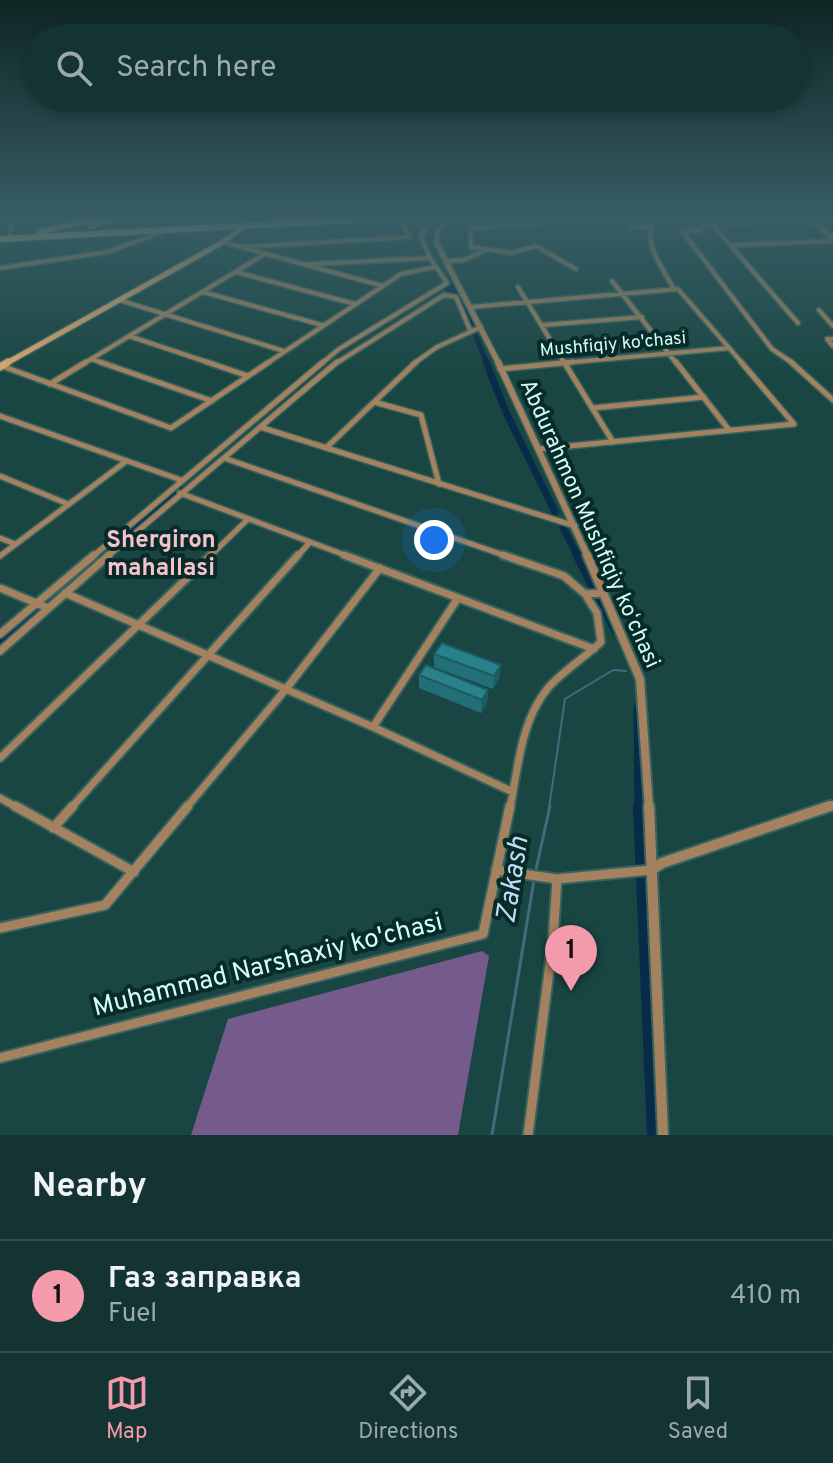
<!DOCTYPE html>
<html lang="en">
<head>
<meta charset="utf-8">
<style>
	body { margin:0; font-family:Overpass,sans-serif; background:#203f3e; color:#f1f3f6 }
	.you { position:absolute; left:434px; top:540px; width:28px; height:28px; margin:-20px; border:6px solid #fff; border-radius:50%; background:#1a73e8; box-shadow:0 0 0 12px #1a73e833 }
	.badge { display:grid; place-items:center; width:52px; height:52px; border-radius:50%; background:#f39aab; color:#111; font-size:26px; font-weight:700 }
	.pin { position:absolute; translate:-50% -66px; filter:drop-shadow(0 2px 4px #0008) }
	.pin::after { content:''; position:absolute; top:42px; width:28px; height:24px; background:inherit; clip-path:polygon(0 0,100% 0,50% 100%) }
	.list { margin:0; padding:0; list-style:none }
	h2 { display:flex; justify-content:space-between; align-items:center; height:104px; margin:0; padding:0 32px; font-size:34px }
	h2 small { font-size:26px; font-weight:400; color:#9daaac }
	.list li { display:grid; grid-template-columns:52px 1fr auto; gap:24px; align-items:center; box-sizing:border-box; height:112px; padding:0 32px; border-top:2px solid #324f4d }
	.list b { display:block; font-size:30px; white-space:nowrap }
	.list p { margin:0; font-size:26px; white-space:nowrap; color:#9daaac }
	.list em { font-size:26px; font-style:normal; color:#9daaac }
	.icon { flex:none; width:44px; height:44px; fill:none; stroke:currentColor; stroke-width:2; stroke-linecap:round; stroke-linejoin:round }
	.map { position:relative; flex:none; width:833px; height:1135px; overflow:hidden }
	.search { position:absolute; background:#133432; box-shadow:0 4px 12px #0003; left:24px; right:24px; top:24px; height:88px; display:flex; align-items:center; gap:20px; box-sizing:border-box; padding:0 28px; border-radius:44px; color:#9daaac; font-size:30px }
	.sheet { height:216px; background:#133432 }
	nav { display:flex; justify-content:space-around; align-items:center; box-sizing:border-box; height:112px; border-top:2px solid #324f4d; background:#133432; font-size:22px; color:#9daaac }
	nav a { display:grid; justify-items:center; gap:4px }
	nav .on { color:#f39aab }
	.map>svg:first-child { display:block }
	.green { fill:#745b8c }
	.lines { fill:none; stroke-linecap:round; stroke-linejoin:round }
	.stream-far1 { stroke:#456a7c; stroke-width:2 }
	.stream { stroke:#456a7c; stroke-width:3 }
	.canal-far3 { stroke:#072b48; stroke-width:5 }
	.canal-far2 { stroke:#072b48; stroke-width:7 }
	.canal-far1 { stroke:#072b48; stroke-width:9 }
	.canal { stroke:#072b48; stroke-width:12 }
	.minor-far3-casing { stroke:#37635f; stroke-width:7 }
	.minor-far2-casing { stroke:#37635f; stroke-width:8 }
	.minor-far1-casing { stroke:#37635f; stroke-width:11 }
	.minor-casing { stroke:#37635f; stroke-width:13 }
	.tertiary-far3-casing { stroke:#37635f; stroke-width:8 }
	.tertiary-far2-casing { stroke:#37635f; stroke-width:9 }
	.tertiary-far1-casing { stroke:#37635f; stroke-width:12 }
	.tertiary-casing { stroke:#37635f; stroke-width:14 }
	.secondary-far1-casing { stroke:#37635f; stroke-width:8 }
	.secondary-casing { stroke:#37635f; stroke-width:10 }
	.primary-casing { stroke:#37635f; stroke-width:9 }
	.minor-far3 { stroke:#a4825f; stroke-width:4 }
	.minor-far2 { stroke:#a4825f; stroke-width:5 }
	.minor-far1 { stroke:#a4825f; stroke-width:7 }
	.minor { stroke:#a4825f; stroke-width:9 }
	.tertiary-far3 { stroke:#a4825f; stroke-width:5 }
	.tertiary-far2 { stroke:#a4825f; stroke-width:6 }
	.tertiary-far1 { stroke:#a4825f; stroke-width:8 }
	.tertiary { stroke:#a4825f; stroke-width:10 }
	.secondary-far1 { stroke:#dda86f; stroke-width:5 }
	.secondary { stroke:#dda86f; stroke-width:7 }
	.primary { stroke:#f5cca1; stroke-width:6 }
	.wall { fill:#236f78 }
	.shaded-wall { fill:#1d5a62 }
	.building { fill:#29818c; stroke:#1d5a62; stroke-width:2 }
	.labels { text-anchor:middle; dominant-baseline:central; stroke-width:8; stroke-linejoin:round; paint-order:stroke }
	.far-street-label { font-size:18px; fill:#d5fcf7; stroke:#062b28 }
	.street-label { font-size:22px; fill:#d5fcf7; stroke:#062b28 }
	.neighbourhood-label { font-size:24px; font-weight:bold; fill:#f6c2cb; stroke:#062b28 }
	.near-street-label { font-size:26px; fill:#d5fcf7; stroke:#062b28 }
	.near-water-label { font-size:28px; font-style:italic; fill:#c2dcf6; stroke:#062b28 }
</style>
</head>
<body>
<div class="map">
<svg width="833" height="1135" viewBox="0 0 833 1135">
	<rect width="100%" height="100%" fill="#194642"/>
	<!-- green -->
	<path class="green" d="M482,951L489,956L458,1135H191L228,1019Z"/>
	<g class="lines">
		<!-- stream-far1 -->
		<path class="stream-far1" d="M96,252L117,246
			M549,808L565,699L613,670L626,671"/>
		<!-- stream -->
		<path class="stream" d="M535,874L550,806
			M492,1135L534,880"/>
		<!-- canal-far3 -->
		<path class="canal-far3" d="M441,217L433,242L446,266
			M452,278L456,284L448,289L456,291L471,324
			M475,334L487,364"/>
		<!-- canal-far2 -->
		<path class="canal-far2" d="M486,362L505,410L555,512
			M563,528L578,557
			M98,557L179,489"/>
		<!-- canal-far1 -->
		<path class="canal-far1" d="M577,555L594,588
			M600,600L616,631
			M46,601L101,555
			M0,643L36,610
			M638,708L639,808"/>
		<!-- canal -->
		<path class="canal" d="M639,806L653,1135"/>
		<defs>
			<path id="minor-far3" d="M471,216V247L511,253L536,246L576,269
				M655,216C640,240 662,267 674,289
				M705,216L798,323
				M399,217L409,235
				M0,222L60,217
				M632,227H648L644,216
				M472,229L586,218L584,216
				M10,235L12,221
				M223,242L383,286
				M732,245L833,241
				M242,247L410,237
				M448,261L464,260L486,250
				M310,264L430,258
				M0,268L107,252L168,230
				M236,272L355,304
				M612,281L677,364
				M518,287L565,364
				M203,292L322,325
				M119,300L284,351
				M471,307L678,289L743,364
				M819,310L833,326
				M543,325L642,317
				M129,336L213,364
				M833,339H827L833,346
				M558,351L660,341
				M91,359L106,364
				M83,364L265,254
				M266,364L401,274L435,267
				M321,364L339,349L447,283L430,258L421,237L433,216
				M335,364L444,295L456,297L470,330
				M413,364L437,347L481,327
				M551,364L729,348
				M794,364L772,349L682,231L699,230L710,223L833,220"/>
			<path id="minor-far2" d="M100,362L212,401
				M207,362L248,376
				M564,362L613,442
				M676,362L729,430
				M791,362L833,400
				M2,366L171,428L269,362
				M500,369L573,362
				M50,384L86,362
				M374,402L421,415L439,484
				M593,408L704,397
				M0,416L181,480
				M260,427L575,526
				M326,448L416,362
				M539,449L794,424L741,362
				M224,458L509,557
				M0,476L68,504
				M180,493L350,557
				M0,538L15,544
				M0,556L125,462
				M92,557L323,362
				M107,557L337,362
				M209,557L248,519
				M297,557L310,542"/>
			<path id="minor-far1" d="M344,555L594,649
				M503,555L564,576L585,594L604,593
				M0,588L48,608
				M65,593L373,727L513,792
				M0,634L94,555
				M0,651L109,555
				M373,727L458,598
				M0,758L211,555
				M0,798L18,808
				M71,808L298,555
				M186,808L286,689L380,568
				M510,808C518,768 521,720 548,688C563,671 584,658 601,642L597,613L585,594"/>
			<path id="minor" d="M15,806L134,872
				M53,828L73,806
				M496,870L557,879L651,870
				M0,928L105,905L188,806
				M0,1058L483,934L510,806
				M528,1135L553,940L557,879"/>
			<path id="tertiary-far3" d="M452,216L438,231L436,242L499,364
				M808,216L833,239"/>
			<path id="tertiary-far2" d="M498,362L588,557"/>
			<path id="tertiary-far1" d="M587,555L640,679L649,808
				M824,808L833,805"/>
			<path id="tertiary" d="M649,806L663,1135
				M653,869L662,863L830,806"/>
			<path id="secondary-far1" d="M5,364L223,242L241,229L244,223"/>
			<path id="secondary" d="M0,367L8,362"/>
			<path id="primary" d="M91,226L118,216
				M39,232L94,219
				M0,239L422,216"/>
		</defs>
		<!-- minor-far3 casing -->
		<use href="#minor-far3" class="minor-far3-casing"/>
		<!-- minor-far2 casing -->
		<use href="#minor-far2" class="minor-far2-casing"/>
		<!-- minor-far1 casing -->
		<use href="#minor-far1" class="minor-far1-casing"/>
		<!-- minor casing -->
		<use href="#minor" class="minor-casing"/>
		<!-- tertiary-far3 casing -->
		<use href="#tertiary-far3" class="tertiary-far3-casing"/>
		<!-- tertiary-far2 casing -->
		<use href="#tertiary-far2" class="tertiary-far2-casing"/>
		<!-- tertiary-far1 casing -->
		<use href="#tertiary-far1" class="tertiary-far1-casing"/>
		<!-- tertiary casing -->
		<use href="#tertiary" class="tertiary-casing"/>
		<!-- secondary-far1 casing -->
		<use href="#secondary-far1" class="secondary-far1-casing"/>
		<!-- secondary casing -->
		<use href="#secondary" class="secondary-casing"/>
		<!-- primary casing -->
		<use href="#primary" class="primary-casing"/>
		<!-- minor-far3 -->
		<use href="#minor-far3" class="minor-far3"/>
		<!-- minor-far2 -->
		<use href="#minor-far2" class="minor-far2"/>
		<!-- minor-far1 -->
		<use href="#minor-far1" class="minor-far1"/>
		<!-- minor -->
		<use href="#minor" class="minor"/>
		<!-- tertiary-far3 -->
		<use href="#tertiary-far3" class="tertiary-far3"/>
		<!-- tertiary-far2 -->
		<use href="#tertiary-far2" class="tertiary-far2"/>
		<!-- tertiary-far1 -->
		<use href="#tertiary-far1" class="tertiary-far1"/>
		<!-- tertiary -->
		<use href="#tertiary" class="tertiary"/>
		<!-- secondary-far1 -->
		<use href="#secondary-far1" class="secondary-far1"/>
		<!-- secondary -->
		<use href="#secondary" class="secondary"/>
		<!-- primary -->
		<use href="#primary" class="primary"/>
	</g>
	<!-- wall -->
	<path class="wall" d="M434,654L501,665L499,679L493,689L434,667Z
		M419,675L488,690L487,703L481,713L419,688Z"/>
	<!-- shaded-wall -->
	<path class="shaded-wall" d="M501,665L499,679L493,689L494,676Z
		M488,690L487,703L481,713L482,700Z"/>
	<!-- building -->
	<path class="building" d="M442,643L501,665L494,676L434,654Z
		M426,665L488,690L482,700L419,675Z"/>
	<!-- sky -->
	<linearGradient id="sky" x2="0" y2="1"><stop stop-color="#0e2624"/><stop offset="0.58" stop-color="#385d65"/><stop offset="1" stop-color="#385d65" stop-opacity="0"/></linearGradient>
	<rect width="833" height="375" fill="url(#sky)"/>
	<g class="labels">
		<!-- far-street labels -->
		<g class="far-street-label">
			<text transform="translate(613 345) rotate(-5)">Mushfiqiy ko'chasi</text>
		</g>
		<!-- street labels -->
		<g class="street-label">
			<text transform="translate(589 524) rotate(66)">Abdurahmon Mushfiqiy koʻchasi</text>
		</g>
		<!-- neighbourhood labels -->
		<g class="neighbourhood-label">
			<text x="161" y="541">Shergiron<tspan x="161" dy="28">mahallasi</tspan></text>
		</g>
		<!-- near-street labels -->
		<g class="near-street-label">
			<text transform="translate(268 966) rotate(-14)">Muhammad Narshaxiy ko'chasi</text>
		</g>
		<!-- near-water labels -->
		<g class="near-water-label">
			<text transform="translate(514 880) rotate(-81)">Zakash</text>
		</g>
	</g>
</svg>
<div class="you"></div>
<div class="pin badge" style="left:571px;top:991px">1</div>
<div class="search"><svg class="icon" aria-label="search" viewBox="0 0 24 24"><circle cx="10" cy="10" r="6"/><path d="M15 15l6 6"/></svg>Search here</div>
</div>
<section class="sheet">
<h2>Nearby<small></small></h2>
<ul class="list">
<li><span class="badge">1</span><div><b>Газ заправка</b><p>Fuel</p></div><em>410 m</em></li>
</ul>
</section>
<nav>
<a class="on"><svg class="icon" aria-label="map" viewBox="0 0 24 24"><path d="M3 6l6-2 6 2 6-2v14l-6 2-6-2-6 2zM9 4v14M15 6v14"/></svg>Map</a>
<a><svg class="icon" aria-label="directions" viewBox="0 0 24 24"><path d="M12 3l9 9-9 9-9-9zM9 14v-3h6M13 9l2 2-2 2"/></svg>Directions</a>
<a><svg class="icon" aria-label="saved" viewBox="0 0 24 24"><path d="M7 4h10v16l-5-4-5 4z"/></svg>Saved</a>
</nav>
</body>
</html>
